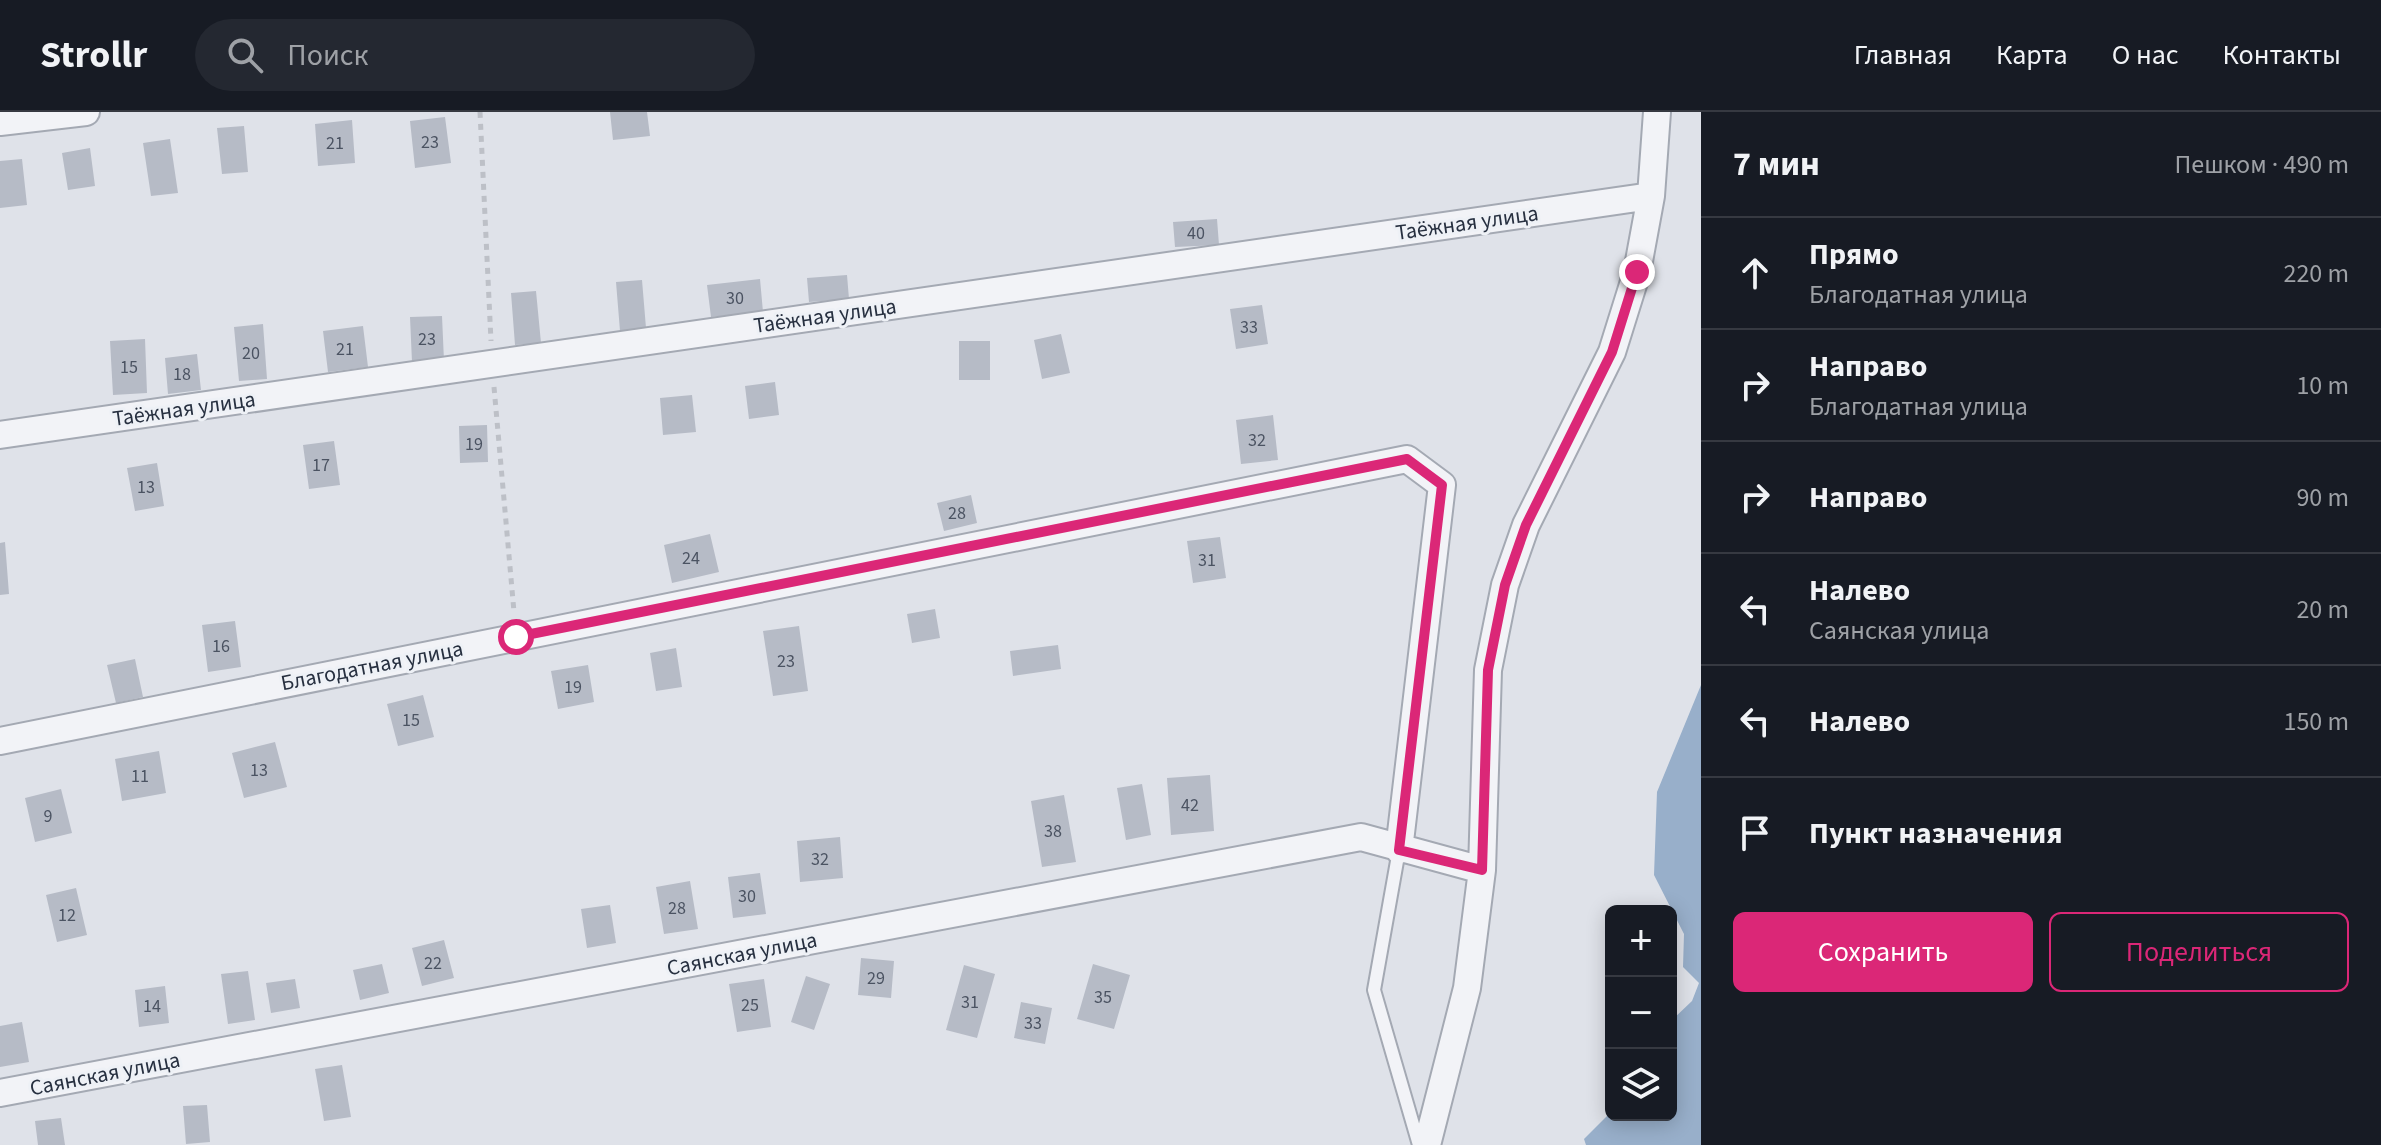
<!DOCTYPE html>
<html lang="ru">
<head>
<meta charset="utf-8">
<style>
	body { margin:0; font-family:"Source Sans 3",sans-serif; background:#242831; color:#f1f3f6 }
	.controls { position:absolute; right:24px; bottom:24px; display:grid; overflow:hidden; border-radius:12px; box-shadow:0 4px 20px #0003 }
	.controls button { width:72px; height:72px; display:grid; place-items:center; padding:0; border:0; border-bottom:2px solid #363941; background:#171b24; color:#f1f3f6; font:40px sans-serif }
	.stop { position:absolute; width:24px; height:24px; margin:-18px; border:6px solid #db2777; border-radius:50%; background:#fff }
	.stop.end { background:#db2777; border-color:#fff; box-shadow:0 2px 8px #0008 }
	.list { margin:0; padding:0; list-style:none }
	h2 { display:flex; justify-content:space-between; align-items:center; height:104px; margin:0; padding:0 32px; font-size:34px }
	h2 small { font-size:26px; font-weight:400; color:#9ea1a6 }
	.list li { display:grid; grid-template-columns:52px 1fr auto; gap:24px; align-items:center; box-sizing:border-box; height:112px; padding:0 32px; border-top:2px solid #363941 }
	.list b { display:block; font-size:30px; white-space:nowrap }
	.list p { margin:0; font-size:26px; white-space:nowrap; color:#9ea1a6 }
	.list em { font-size:26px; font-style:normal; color:#9ea1a6 }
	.actions { display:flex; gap:16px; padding:24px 32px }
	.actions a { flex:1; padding:18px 0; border:2px solid #db2777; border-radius:12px; text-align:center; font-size:28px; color:#db2777 }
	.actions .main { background:#db2777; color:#fff }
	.icon { flex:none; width:44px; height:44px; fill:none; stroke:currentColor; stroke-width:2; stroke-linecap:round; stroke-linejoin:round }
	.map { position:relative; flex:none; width:1701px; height:1033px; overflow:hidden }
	header { display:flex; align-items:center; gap:48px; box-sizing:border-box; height:112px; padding:0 40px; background:#171b24; border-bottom:2px solid #363941 }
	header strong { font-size:38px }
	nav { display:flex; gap:44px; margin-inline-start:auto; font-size:28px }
	.search { width:560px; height:72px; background:#242831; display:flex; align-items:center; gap:20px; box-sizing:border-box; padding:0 28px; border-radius:44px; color:#9ea1a6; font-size:30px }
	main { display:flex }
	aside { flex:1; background:#171b24 }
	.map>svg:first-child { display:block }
	.water { fill:#98afca }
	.building { fill:#b6bbc6 }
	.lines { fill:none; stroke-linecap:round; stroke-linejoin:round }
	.service-casing { stroke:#a4a9b3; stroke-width:16 }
	.minor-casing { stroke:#a4a9b3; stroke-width:30 }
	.path { stroke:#bdc0c7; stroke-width:5; stroke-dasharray:6 6; stroke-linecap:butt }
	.service { stroke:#f2f3f7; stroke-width:12 }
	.minor { stroke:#f2f3f7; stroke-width:26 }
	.route { stroke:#db2777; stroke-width:10 }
	.labels { text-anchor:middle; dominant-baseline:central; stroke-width:6; stroke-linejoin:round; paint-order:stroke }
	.number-label { font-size:18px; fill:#4b5362 }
	.street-label { font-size:22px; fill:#273040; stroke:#eef1f6 }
</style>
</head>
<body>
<header>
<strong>Strollr</strong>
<div class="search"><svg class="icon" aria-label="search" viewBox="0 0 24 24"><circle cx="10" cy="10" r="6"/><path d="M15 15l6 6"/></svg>Поиск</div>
<nav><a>Главная</a><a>Карта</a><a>О нас</a><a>Контакты</a></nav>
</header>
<main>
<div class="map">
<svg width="1701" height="1033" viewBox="0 0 1701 1033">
	<rect width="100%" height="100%" fill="#dfe2e9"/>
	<!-- water -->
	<path class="water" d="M1701,573V1033H1586L1584,1027L1611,1000L1671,1003V909L1692,889L1699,871L1683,855L1684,822L1654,763L1657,680Z"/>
	<!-- building -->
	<path class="building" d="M610,0H647L650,24L613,28Z
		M445,5L451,51L415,56L410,9Z
		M352,8L355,51L318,54L315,12Z
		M244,14L248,60L222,62L217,16Z
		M170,27L178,81L151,84L143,31Z
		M90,36L95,74L68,78L62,41Z
		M22,47L27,93L0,96V49Z
		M1217,107L1219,133L1175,135L1173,110Z
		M847,163L849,187L809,190L807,166Z
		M760,167L763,200L711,205L707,173Z
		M642,168L646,216L620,219L616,170Z
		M536,179L541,231L515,233L511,181Z
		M1262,193L1268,232L1236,237L1230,197Z
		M442,204L444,249L412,250L410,205Z
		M263,212L267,267L239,269L234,215Z
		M363,214L368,255L328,260L323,219Z
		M1061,222L1070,261L1042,267L1034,228Z
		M145,227L147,281L113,283L110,229Z
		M959,229H990V268H959Z
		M197,242L201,278L168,282L165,246Z
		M775,270L779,303L749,307L745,274Z
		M692,283L696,320L663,323L660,286Z
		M1273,303L1278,348L1241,352L1236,308Z
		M487,313L488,350L460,351L459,314Z
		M334,329L340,373L309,377L303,333Z
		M157,351L164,394L135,399L127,356Z
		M971,383L977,411L944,419L937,391Z
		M710,422L719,460L672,471L664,433Z
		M1220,425L1226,466L1193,471L1187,429Z
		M5,430L9,482L0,483V431Z
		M935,497L940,526L912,531L907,502Z
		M235,509L241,555L208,560L202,513Z
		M799,514L808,579L773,584L763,519Z
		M1058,533L1061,557L1013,564L1010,539Z
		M676,536L682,575L656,579L650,541Z
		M135,547L143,585L116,591L107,553Z
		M588,553L594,590L558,597L551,559Z
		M423,583L434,625L398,634L387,592Z
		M275,630L287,675L244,686L232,641Z
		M159,639L166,681L122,689L115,647Z
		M1210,663L1214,719L1171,723L1167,666Z
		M1142,672L1151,723L1126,728L1117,676Z
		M61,677L72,721L35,730L25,686Z
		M1064,683L1076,750L1042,755L1031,689Z
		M840,725L843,766L800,770L797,729Z
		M760,761L766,802L733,806L728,765Z
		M690,769L698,817L664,822L656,775Z
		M76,776L87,823L57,830L46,783Z
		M610,793L616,831L587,836L581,797Z
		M444,828L454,866L422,874L412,836Z
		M861,846L894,849L891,886L858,883Z
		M382,852L389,881L360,888L353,858Z
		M1093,852L1130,863L1114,917L1077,907Z
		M964,853L995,862L977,926L946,918Z
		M248,859L255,908L228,912L221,862Z
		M806,864L830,872L814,918L791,910Z
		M295,867L300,896L271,901L266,871Z
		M764,867L771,915L737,920L729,872Z
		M165,874L169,911L139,915L135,878Z
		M1021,890L1052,896L1045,932L1014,926Z
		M22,910L29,950L0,955V914Z
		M342,953L351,1005L324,1009L315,957Z
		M207,993L210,1030L186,1032L183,994Z
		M61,1006L65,1033H38L35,1009Z"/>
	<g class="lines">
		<defs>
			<path id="service" d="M1399,738L1374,878L1419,1033"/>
			<path id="minor" d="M0,10L86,0
				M0,323L1651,84
				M0,629L1407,347L1442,373L1399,738
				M0,981L1361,725L1482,758
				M1427,1033L1467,876L1482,758L1488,558L1505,473L1526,413L1612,240L1637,160L1651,84L1657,0"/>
		</defs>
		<!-- service casing -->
		<use href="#service" class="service-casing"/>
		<!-- minor casing -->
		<use href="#minor" class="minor-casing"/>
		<!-- path -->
		<path class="path" d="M480,0L491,229
			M494,275L514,500"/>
		<!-- service -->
		<use href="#service" class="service"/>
		<!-- minor -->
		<use href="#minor" class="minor"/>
	</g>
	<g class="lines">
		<!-- route -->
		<path class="route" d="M516,525L1407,347L1442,373L1399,738L1482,758L1488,558L1505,473L1526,413L1612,240L1637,160"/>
	</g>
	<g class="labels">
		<!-- number labels -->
		<g class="number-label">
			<text x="430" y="30">23</text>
			<text x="335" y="31">21</text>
			<text x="1196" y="121">40</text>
			<text x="735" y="186">30</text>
			<text x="1249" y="215">33</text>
			<text x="427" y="227">23</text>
			<text x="345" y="237">21</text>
			<text x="251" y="241">20</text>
			<text x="129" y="255">15</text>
			<text x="182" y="262">18</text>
			<text x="1257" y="328">32</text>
			<text x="474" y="332">19</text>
			<text x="321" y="353">17</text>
			<text x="146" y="375">13</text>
			<text x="957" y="401">28</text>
			<text x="691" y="446">24</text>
			<text x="1207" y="448">31</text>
			<text x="221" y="534">16</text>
			<text x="786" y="549">23</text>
			<text x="573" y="575">19</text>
			<text x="411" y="608">15</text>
			<text x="259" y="658">13</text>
			<text x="140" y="664">11</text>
			<text x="1190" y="693">42</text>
			<text x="48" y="704">9</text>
			<text x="1053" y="719">38</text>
			<text x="820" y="747">32</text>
			<text x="747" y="784">30</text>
			<text x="677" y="796">28</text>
			<text x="67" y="803">12</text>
			<text x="433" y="851">22</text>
			<text x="876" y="866">29</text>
			<text x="1103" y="885">35</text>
			<text x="970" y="890">31</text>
			<text x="750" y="893">25</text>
			<text x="152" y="894">14</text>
			<text x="1033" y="911">33</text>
		</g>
		<!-- street labels -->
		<g class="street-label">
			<text transform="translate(1467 111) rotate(-8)">Таёжная улица</text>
			<text transform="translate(825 204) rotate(-8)">Таёжная улица</text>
			<text transform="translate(184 297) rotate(-8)">Таёжная улица</text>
			<text transform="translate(372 554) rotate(-11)">Благодатная улица</text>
			<text transform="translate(742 842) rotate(-11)">Саянская улица</text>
			<text transform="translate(105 962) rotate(-11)">Саянская улица</text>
		</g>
	</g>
</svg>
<div class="controls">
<button>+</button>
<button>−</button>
<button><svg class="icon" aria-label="layers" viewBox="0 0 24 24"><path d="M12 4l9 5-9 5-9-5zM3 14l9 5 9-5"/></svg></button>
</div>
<div class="stop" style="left:516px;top:525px"></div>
<div class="stop end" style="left:1637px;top:160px"></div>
</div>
<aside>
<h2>7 мин<small>Пешком · 490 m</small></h2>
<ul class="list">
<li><svg class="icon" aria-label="ahead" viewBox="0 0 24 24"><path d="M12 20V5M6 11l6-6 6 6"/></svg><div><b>Прямо</b><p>Благодатная улица</p></div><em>220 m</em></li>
<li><svg class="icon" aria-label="right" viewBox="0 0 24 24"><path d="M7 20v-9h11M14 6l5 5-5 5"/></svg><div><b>Направо</b><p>Благодатная улица</p></div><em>10 m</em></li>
<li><svg class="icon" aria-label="right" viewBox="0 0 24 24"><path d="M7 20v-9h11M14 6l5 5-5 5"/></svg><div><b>Направо</b></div><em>90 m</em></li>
<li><svg class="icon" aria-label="left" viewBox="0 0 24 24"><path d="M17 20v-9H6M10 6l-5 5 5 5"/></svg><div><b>Налево</b><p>Саянская улица</p></div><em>20 m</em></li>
<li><svg class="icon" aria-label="left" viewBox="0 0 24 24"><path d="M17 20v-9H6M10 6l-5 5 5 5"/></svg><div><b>Налево</b></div><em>150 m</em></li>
<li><svg class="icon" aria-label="arrive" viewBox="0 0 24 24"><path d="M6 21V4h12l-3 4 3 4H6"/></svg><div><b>Пункт назначения</b></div></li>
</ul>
<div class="actions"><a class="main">Сохранить</a><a>Поделиться</a></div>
</aside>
</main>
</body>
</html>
